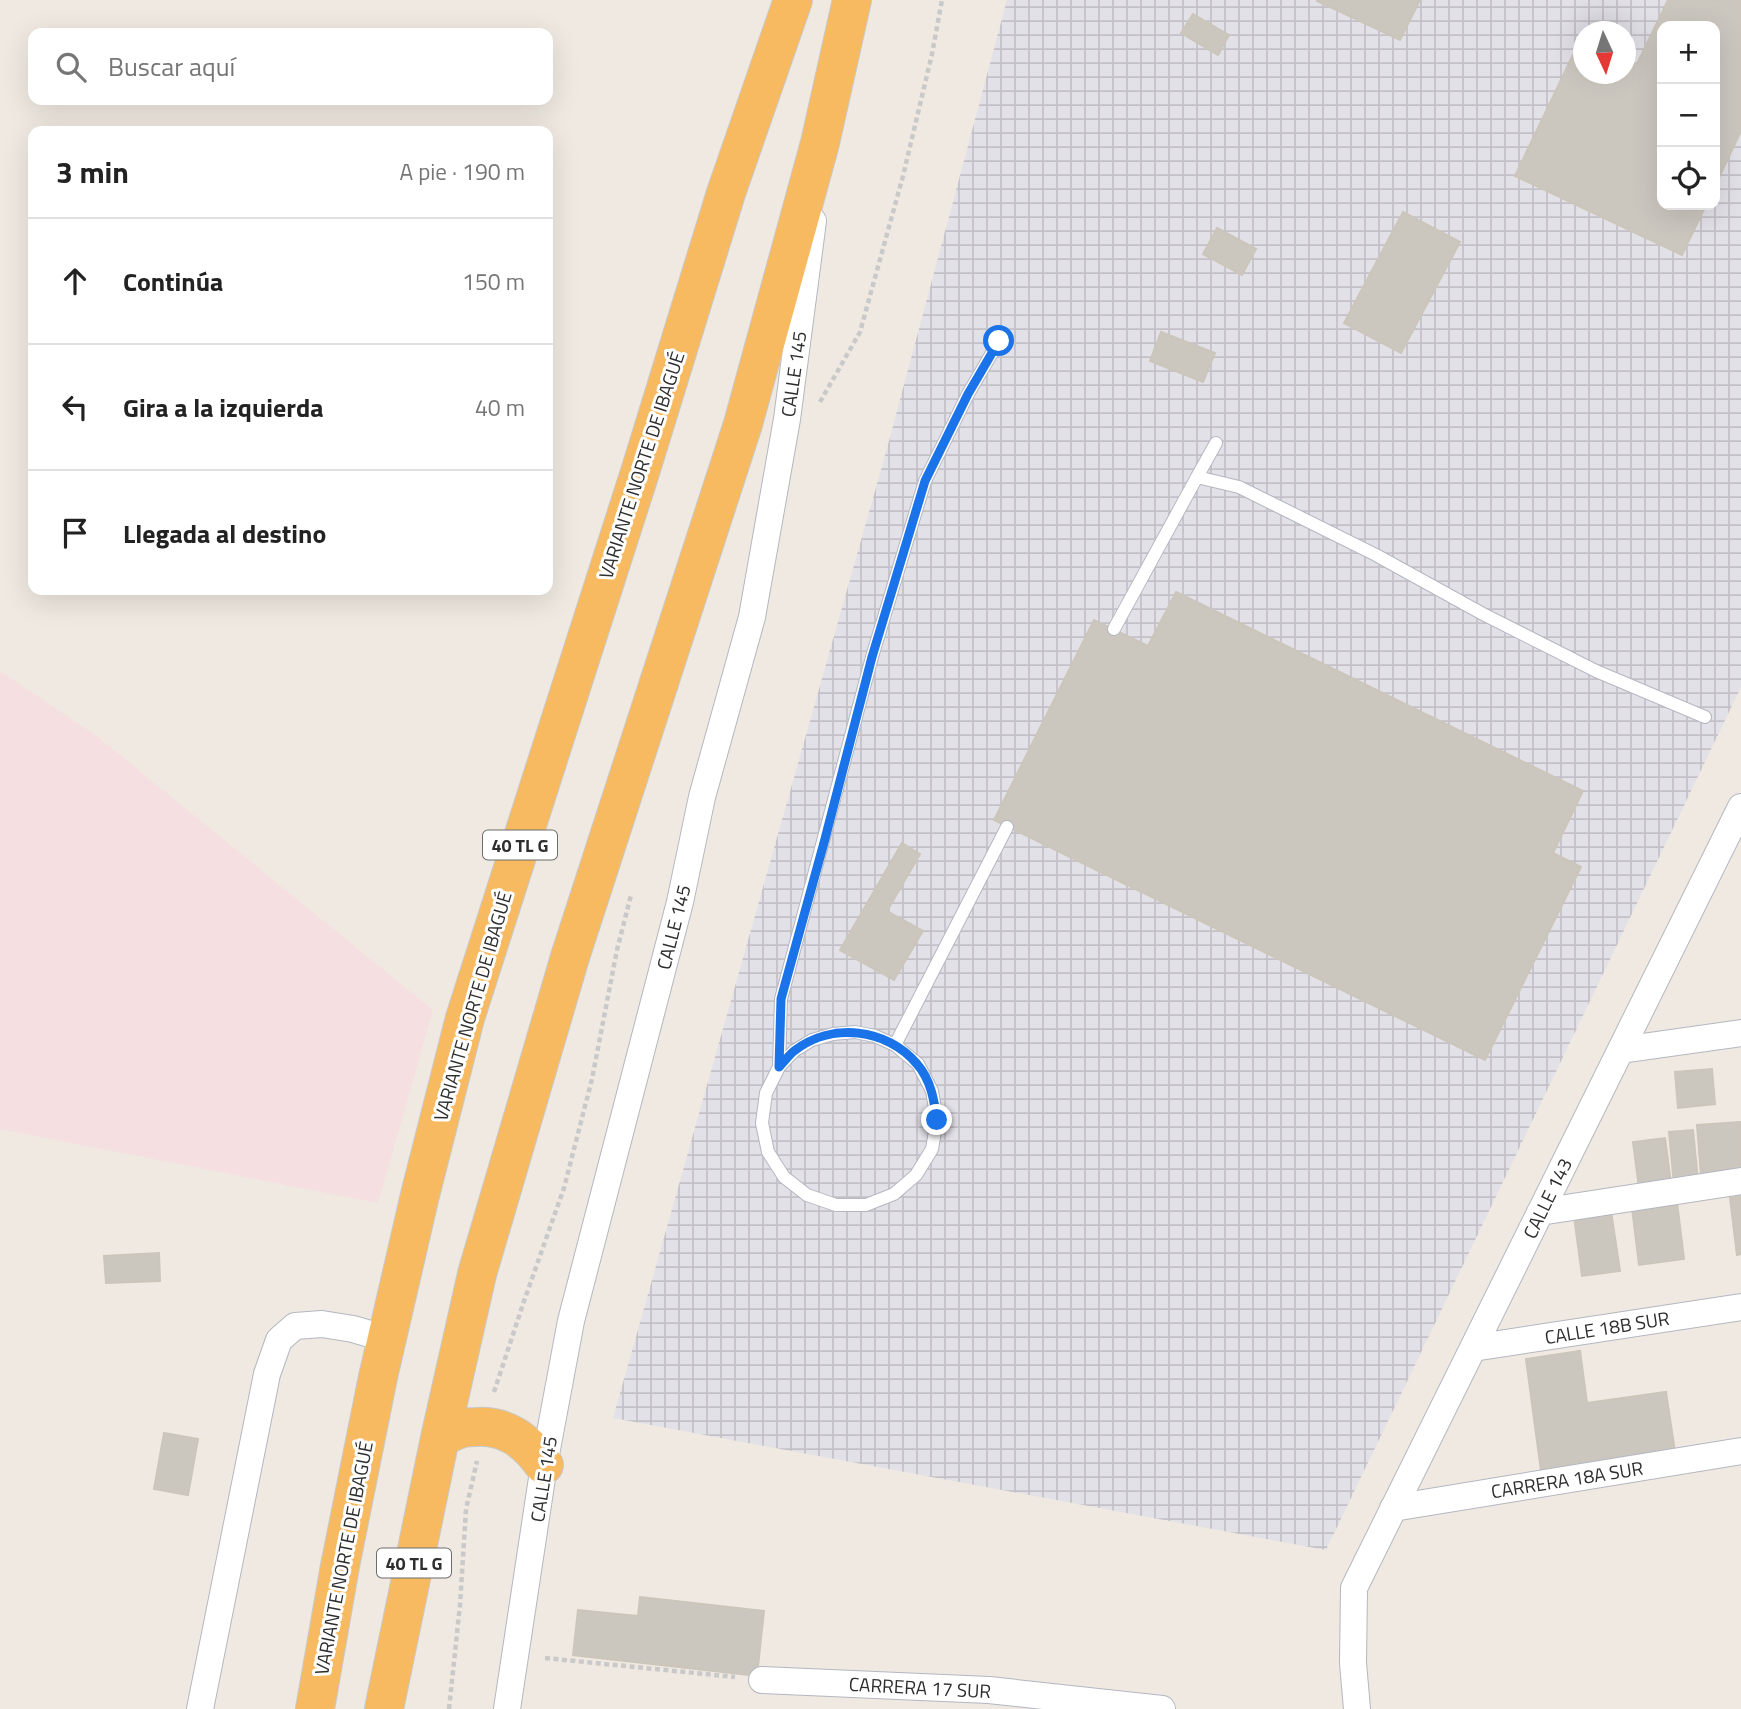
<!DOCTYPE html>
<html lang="es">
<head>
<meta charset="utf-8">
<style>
	body { margin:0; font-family:"Titillium Web",sans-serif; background:#f6f6f6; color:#222 }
	.controls { position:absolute; right:21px; top:21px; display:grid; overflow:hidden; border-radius:14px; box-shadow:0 7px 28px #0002 }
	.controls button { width:63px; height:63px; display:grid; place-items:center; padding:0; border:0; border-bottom:2px solid #e0e0e0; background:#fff; color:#222; font:35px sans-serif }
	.compass { position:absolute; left:1573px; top:21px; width:63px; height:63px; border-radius:50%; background:#fff; box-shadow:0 7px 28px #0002; rotate:176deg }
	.stop { position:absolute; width:21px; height:21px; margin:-16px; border:5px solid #1a73e8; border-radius:50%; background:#fff }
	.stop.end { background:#1a73e8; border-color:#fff; box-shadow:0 2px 7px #0008 }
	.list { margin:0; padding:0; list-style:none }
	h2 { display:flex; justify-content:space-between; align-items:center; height:91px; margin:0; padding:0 28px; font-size:30px }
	h2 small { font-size:23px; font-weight:400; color:#767676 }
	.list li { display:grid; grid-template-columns:46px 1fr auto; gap:21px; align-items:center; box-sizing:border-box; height:126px; padding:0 28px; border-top:2px solid #e0e0e0 }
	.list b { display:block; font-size:26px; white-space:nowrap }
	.list em { font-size:23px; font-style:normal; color:#767676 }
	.icon { flex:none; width:38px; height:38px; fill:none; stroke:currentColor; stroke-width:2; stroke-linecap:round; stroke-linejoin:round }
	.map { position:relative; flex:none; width:1741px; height:1709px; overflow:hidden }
	.search { position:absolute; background:#fff; box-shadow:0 7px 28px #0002; left:28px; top:28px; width:525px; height:77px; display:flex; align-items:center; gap:18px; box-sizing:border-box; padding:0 24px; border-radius:14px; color:#767676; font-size:26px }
	.panel { position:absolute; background:#fff; box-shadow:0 7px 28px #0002; left:28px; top:126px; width:525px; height:469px; border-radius:14px }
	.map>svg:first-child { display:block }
	.industrial { fill:url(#industrial-grid); fill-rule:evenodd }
	.medical { fill:#f5dfe0 }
	.building { fill:#cbc7bf; stroke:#cbc5ba; stroke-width:2 }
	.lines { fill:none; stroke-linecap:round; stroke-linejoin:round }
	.service-casing { stroke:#b4b7c1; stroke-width:14 }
	.minor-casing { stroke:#b4b7c1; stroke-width:28 }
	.trunk-casing { stroke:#c9c9c9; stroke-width:40 }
	.path { stroke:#c9c9c9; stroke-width:4.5; stroke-dasharray:5 3.5; stroke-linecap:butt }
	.service { stroke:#fff; stroke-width:12 }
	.minor { stroke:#fff; stroke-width:26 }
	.trunk { stroke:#f8ba60; stroke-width:38 }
	.route { stroke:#1a73e8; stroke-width:9 }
	.labels { text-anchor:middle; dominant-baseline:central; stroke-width:6; stroke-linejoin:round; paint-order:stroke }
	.shield { fill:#fff; stroke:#6d6d6d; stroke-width:2 }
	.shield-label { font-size:18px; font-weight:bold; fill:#2e2e2e }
	.street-label { font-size:19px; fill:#2e2e2e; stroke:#fff }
</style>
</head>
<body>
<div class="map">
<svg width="1741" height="1709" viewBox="0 0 1741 1709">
	<defs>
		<pattern id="industrial-grid" width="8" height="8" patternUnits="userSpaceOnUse" patternTransform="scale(1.75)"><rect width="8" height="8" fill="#e3e1e8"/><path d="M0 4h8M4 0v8" fill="none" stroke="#c3c1c7"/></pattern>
	</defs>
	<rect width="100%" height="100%" fill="#efe9e1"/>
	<!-- industrial -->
	<path class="industrial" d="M1007,0H1741V687L1326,1550L613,1418L886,452ZM1662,26H1715V205H1662ZM1584,32H1626V74H1584Z"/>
	<!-- medical -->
	<path class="medical" d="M0,671L98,737L433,1010L378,1203L0,1129Z"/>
	<!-- building -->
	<path class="building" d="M1318,0H1420L1400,40L1317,1Z
		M1668,0H1741V131L1715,186V26H1662V205H1706L1682,255L1515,176L1580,40L1584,42V74H1626V61L1636,66Z
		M1193,14L1229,35L1218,55L1181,33Z
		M1403,212L1460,242L1401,353L1344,323Z
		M1217,228L1256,249L1242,275L1203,254Z
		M1161,332L1215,353L1203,382L1150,361Z
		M1176,592L1583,791L1553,853L1581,867L1485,1060L994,820L1094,620L1148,646Z
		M902,843L920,854L887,911L923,931L894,980L840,950Z
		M1712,1069L1715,1104L1678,1108L1675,1072Z
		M1741,1122V1172L1701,1175L1697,1125Z
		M1693,1130L1698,1181L1674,1184L1669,1132Z
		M1665,1138L1671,1184L1639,1188L1633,1142Z
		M1741,1196V1254L1737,1255L1730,1198Z
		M1677,1202L1684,1259L1639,1265L1632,1208Z
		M1611,1211L1620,1271L1582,1276L1574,1216Z
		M159,1253L160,1281L106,1283L104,1256Z
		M1580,1351L1587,1403L1666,1392L1675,1452L1541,1471L1526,1359Z
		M164,1433L198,1439L188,1495L154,1489Z
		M640,1597L764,1611L757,1676L573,1655L578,1610L638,1616Z"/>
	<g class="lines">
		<defs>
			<path id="service" d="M1197,477L1216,443
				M1114,629L1197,477L1239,487L1376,555L1483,614L1596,671L1705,717
				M895,1045L1007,827
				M779,1067L794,1051L812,1040L833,1034L855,1032L875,1036L895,1045L918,1064L932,1091L937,1120L932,1149L916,1175L894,1194L866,1205H836L807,1195L784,1177L768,1152L762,1123L766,1093L779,1067L781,999L872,657L925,481L968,394L999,341"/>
			<path id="minor" d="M1621,1050L1741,1033
				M1540,1212L1741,1181
				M1473,1348L1741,1307
				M1393,1508L1741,1451
				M762,1680L989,1690L1162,1709
				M200,1709L267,1374L279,1340L295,1326L322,1324L353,1329L387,1339
				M507,1709L544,1465L571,1321L680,902L702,797L752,617L787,419L813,221
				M1357,1709L1353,1663L1354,1588L1741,807"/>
			<path id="trunk" d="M440,1438C446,1435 453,1431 460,1429C465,1427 471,1427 476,1427C506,1425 527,1441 544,1465
				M315,1709L340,1566L378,1377L420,1195L465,1018L641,469L726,193L793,0
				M384,1709L440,1438L477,1274L570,957L743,424L820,143L852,0"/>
		</defs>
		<!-- service casing -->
		<use href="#service" class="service-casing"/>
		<!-- minor casing -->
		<use href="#minor" class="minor-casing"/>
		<!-- trunk casing -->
		<use href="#trunk" class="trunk-casing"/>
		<!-- path -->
		<path class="path" d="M820,402L860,332L903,176L932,54L942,0
			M494,1392L524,1301L564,1188L592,1079L617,950L631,895
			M545,1658L735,1677
			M449,1709L460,1605L466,1509L477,1461"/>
		<!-- service -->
		<use href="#service" class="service"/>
		<!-- minor -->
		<use href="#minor" class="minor"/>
		<!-- trunk -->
		<use href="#trunk" class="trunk"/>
	</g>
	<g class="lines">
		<!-- route -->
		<path class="route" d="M937,1120C934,1100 931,1080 917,1064C887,1028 831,1022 794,1051C789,1055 784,1062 779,1067L781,999L825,839L872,657L925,481L968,394L999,341"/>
	</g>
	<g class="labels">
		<!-- shield labels -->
		<g class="shield">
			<rect x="483" y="830.5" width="74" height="29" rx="5"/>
			<rect x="377" y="1548.5" width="74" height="29" rx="5"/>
		</g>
		<g class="shield-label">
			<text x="520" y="845">40 TL G</text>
			<text x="414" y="1563">40 TL G</text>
		</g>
		<!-- street labels -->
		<g class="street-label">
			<text transform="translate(793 374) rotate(-82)">CALLE 145</text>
			<text transform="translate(641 465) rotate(-72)">VARIANTE NORTE DE IBAGUÉ</text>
			<text transform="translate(673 927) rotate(-76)">CALLE 145</text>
			<text transform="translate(472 1006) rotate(-74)">VARIANTE NORTE DE IBAGUÉ</text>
			<text transform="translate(1547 1198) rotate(-64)">CALLE 143</text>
			<text transform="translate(1607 1327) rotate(-9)">CALLE 18B SUR</text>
			<text transform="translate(543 1479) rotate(-81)">CALLE 145</text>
			<text transform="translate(1567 1479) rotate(-9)">CARRERA 18A SUR</text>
			<text transform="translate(343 1558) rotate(-79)">VARIANTE NORTE DE IBAGUÉ</text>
			<text transform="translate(920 1687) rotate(3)">CARRERA 17 SUR</text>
		</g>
	</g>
</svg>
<div class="controls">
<button>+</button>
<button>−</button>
<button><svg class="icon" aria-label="locate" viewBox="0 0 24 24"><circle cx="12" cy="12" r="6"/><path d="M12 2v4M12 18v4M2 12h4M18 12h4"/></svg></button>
</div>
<svg class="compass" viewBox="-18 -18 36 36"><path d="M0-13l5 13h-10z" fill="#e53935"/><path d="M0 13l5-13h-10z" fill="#767676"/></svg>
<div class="stop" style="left:999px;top:341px"></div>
<div class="stop end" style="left:937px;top:1120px"></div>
<div class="search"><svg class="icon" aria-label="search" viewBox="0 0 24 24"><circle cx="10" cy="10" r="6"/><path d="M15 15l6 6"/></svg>Buscar aquí</div>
<section class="panel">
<h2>3 min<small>A pie · 190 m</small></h2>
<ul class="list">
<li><svg class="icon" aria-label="ahead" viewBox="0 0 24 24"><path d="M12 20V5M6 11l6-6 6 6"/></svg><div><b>Continúa</b></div><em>150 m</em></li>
<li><svg class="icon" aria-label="left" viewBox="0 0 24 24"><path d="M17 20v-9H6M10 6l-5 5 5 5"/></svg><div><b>Gira a la izquierda</b></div><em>40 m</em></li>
<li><svg class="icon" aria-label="arrive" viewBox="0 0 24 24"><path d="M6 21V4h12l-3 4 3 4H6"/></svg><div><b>Llegada al destino</b></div></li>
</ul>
</section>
</div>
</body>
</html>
